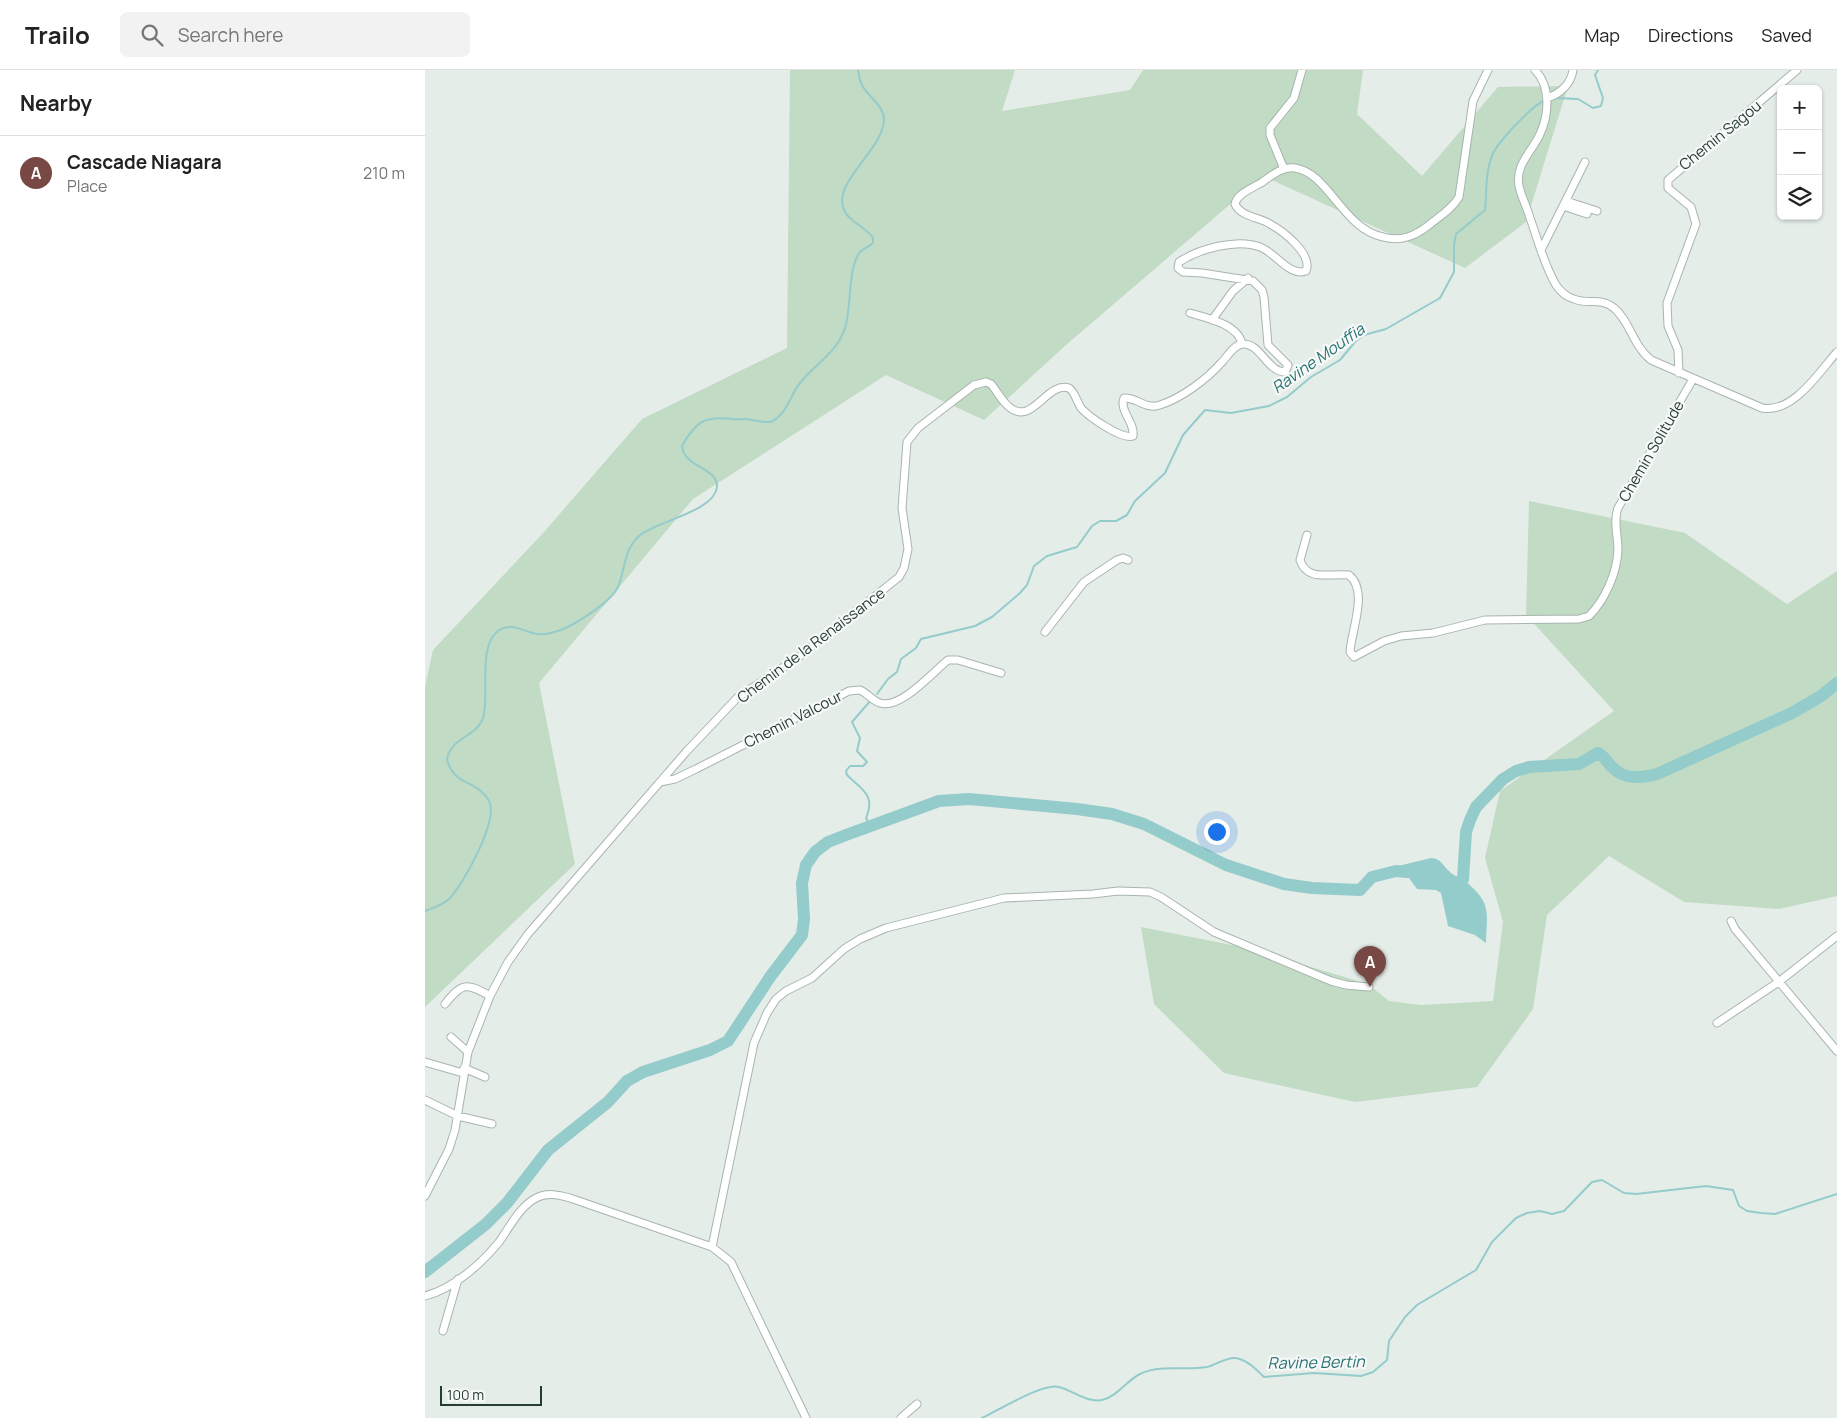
<!DOCTYPE html>
<html lang="en">
<head>
<meta charset="utf-8">
<style>
	body { margin:0; font-family:Manrope,sans-serif; background:#f2f2f2; color:#222 }
	.controls { position:absolute; right:15px; top:15px; display:grid; overflow:hidden; border-radius:8px; box-shadow:0 1px 4px #0004 }
	.controls button { width:45px; height:45px; display:grid; place-items:center; padding:0; border:0; border-bottom:1px solid #e0e0e0; background:#fff; color:#222; font:25px sans-serif }
	.scale { position:absolute; left:15px; bottom:12px; width:102px; box-sizing:border-box; padding-left:5px; border:2px solid #263d33; border-top:0; font-size:14px; line-height:18px; white-space:nowrap; color:#263d33; -webkit-text-stroke:4px #f6f9f7; paint-order:stroke }
	.you { position:absolute; left:791px; top:761px; width:18px; height:18px; margin:-12px; border:4px solid #fff; border-radius:50%; background:#1a73e8; box-shadow:0 0 0 8px #1a73e833 }
	.badge { display:grid; place-items:center; width:32px; height:32px; border-radius:50%; background:#784944; color:#fff; font-size:16px; font-weight:700 }
	.pin { position:absolute; translate:-50% -41px; filter:drop-shadow(0 1px 2px #0008) }
	.pin::after { content:''; position:absolute; top:26px; width:18px; height:15px; background:inherit; clip-path:polygon(0 0,100% 0,50% 100%) }
	.list { margin:0; padding:0; list-style:none }
	h2 { display:flex; justify-content:space-between; align-items:center; height:65px; margin:0; padding:0 20px; font-size:21px }
	h2 small { font-size:16px; font-weight:400; color:#767676 }
	.list li { display:grid; grid-template-columns:32px 1fr auto; gap:15px; align-items:center; box-sizing:border-box; height:75px; padding:0 20px; border-top:1px solid #e0e0e0 }
	.list b { display:block; font-size:19px; white-space:nowrap }
	.list p { margin:0; font-size:16px; white-space:nowrap; color:#767676 }
	.list em { font-size:16px; font-style:normal; color:#767676 }
	.icon { flex:none; width:28px; height:28px; fill:none; stroke:currentColor; stroke-width:2; stroke-linecap:round; stroke-linejoin:round }
	.map { position:relative; flex:none; width:1412px; height:1348px; overflow:hidden }
	header { display:flex; align-items:center; gap:30px; box-sizing:border-box; height:70px; padding:0 25px; background:#fff; border-bottom:1px solid #e0e0e0 }
	header strong { font-size:24px }
	nav { display:flex; gap:28px; margin-inline-start:auto; font-size:18px }
	.search { width:350px; height:45px; background:#f2f2f2; display:flex; align-items:center; gap:12px; box-sizing:border-box; padding:0 18px; border-radius:8px; color:#767676; font-size:19px }
	main { display:flex }
	aside { flex:1; background:#fff }
	.map>svg:first-child { display:block }
	.green { fill:#c1dbc4 }
	.water { fill:#94cbcb }
	.lines { fill:none; stroke-linecap:round; stroke-linejoin:round }
	.stream { stroke:#94cbcb; stroke-width:2 }
	.river { stroke:#94cbcb; stroke-width:12 }
	.minor-casing { stroke:#a8b5ae; stroke-width:9 }
	.minor { stroke:#fff; stroke-width:7 }
	.labels { text-anchor:middle; dominant-baseline:central; stroke-width:4.5; stroke-linejoin:round; paint-order:stroke }
	.street-label { font-size:15px; fill:#263d33; stroke:#f6f9f7 }
	.water-label { font-size:16px; font-style:italic; fill:#277172; stroke:#f6f9f7 }
</style>
</head>
<body>
<header>
<strong>Trailo</strong>
<div class="search"><svg class="icon" aria-label="search" viewBox="0 0 24 24"><circle cx="10" cy="10" r="6"/><path d="M15 15l6 6"/></svg>Search here</div>
<nav><a>Map</a><a>Directions</a><a>Saved</a></nav>
</header>
<main>
<aside>
<h2>Nearby<small></small></h2>
<ul class="list">
<li><span class="badge">A</span><div><b>Cascade Niagara</b><p>Place</p></div><em>210 m</em></li>
</ul>
</aside>
<div class="map">
<svg width="1412" height="1348" viewBox="0 0 1412 1348">
	<rect width="100%" height="100%" fill="#e5ede8"/>
	<!-- green -->
	<path class="green" d="M365,0H590L577,41L705,20L718,0H938L932,44L997,106L1073,17L1143,16L1101,152L1040,198L838,106L641,275L559,350L461,305L268,429L114,613L150,794L0,937V617L8,580L119,462L217,349L362,278Z
		M1104,431L1260,463L1362,534L1412,501V826L1354,839L1259,832L1184,786L1122,845L1108,939L1052,1017L930,1032L799,1003L729,934L716,857L822,878L943,914L964,931L996,935L1068,931L1078,852L1060,788L1075,721L1189,641L1101,545Z"/>
	<!-- water -->
	<path class="water" d="M1006,788C1017,789 1017,795 1024,801C1028,806 1035,807 1040,811C1067,833 1062,842 1061,873L1050,865L1023,856L1016,823L1011,820L992,819L984,808L966,804L965,798Z"/>
	<g class="lines">
		<!-- stream -->
		<path class="stream" d="M1130,28L1153,29L1168,38L1176,36L1178,28L1170,5L1173,0
			M452,624L463,609L472,602L476,589L491,578L496,569L550,556L567,547L595,523L602,515L609,496L622,486L652,477L667,456L675,451H691L702,445L710,431L740,403L758,365L780,340L806,343L844,336L862,327L886,307L915,290L930,272L939,265L961,259L1015,228L1029,202V175L1031,164L1060,140C1062,122 1060,103 1067,86C1072,72 1107,36 1120,30
			M445,755L441,748C451,725 437,720 422,705L421,701L425,696H438L442,692L432,681L435,668L427,652L446,630
			M0,841C8,838 18,835 24,829C38,815 74,750 64,731C53,710 28,716 22,689C27,666 51,668 58,648C65,625 52,577 73,561C87,551 100,563 113,564C120,565 130,562 136,560C151,554 186,532 193,517C200,500 199,479 214,466C231,451 289,442 292,417C293,397 259,398 257,376C271,351 279,346 308,349C314,350 321,348 327,350C335,351 345,355 352,348C363,340 366,324 375,313C390,294 412,283 420,258C427,237 422,196 436,181C439,178 444,177 448,173V168C441,157 426,153 420,142C404,114 458,81 459,50C459,35 443,27 437,15C434,10 434,5 433,0
			M557,1348C574,1340 617,1313 634,1317C649,1321 662,1333 677,1330C692,1327 701,1311 715,1304C736,1294 759,1301 782,1297C792,1295 800,1287 811,1288C822,1290 831,1299 839,1307L889,1303L936,1306L948,1302L962,1290L964,1271L980,1247L992,1235L1051,1200L1067,1172L1091,1148L1102,1143L1115,1141L1127,1144L1139,1141L1167,1112L1177,1110L1199,1123L1211,1124L1281,1116L1308,1120L1314,1136L1322,1141L1336,1143L1350,1144L1412,1124"/>
		<!-- river -->
		<path class="river" d="M1026,818L1030,817L1038,809L1041,762L1045,750L1051,737L1078,709L1091,701L1104,697L1154,694L1173,683C1180,687 1182,692 1187,697C1199,710 1216,708 1232,704L1367,643L1396,626L1412,613
			M0,1202L61,1154L82,1133L123,1080L183,1032L202,1011L218,1002L285,980L303,971L345,907L377,865L379,849L377,813L381,795L390,782L403,772L421,765L514,731L544,729L652,739L687,744L719,754L801,795L859,814L887,818L935,820L947,807L971,801L982,802"/>
		<defs>
			<path id="minor" d="M1110,0C1126,16 1124,45 1115,64C1107,82 1090,94 1094,116C1096,126 1102,137 1105,148C1113,170 1119,195 1131,215C1135,221 1142,227 1149,229C1162,235 1176,227 1189,238C1205,251 1208,276 1226,290L1337,338C1368,344 1394,302 1412,282
				M1122,28C1135,24 1146,14 1148,0
				M859,99L845,65V58L869,28L877,0
				M1141,131L1172,141
				M1138,136L1162,144
				M1116,180L1160,92
				M765,243C782,248 813,254 817,274
				M787,250L808,221L823,208
				M1254,303L1253,280L1243,256L1242,233L1271,154L1266,137L1243,118V110L1372,0
				M882,465L875,490C882,512 905,503 924,505C944,521 926,561 925,582L929,587L959,571L976,566L1008,563L1060,550L1154,549L1164,546C1180,530 1192,503 1193,480C1193,466 1188,451 1193,438L1268,309
				M620,562L659,512L692,490L698,488L703,490
				M235,712L250,709L271,699L424,621L435,620C442,623 448,631 455,633C475,640 508,602 523,590H533L576,603
				M1306,851L1310,859L1412,981
				M20,934C37,913 41,912 65,926
				M1292,953L1355,911L1412,866
				M26,967L43,982
				M0,992L38,1003
				M39,998L60,1007
				M0,1030L33,1046L67,1054
				M0,1126L24,1079L30,1060L43,982L65,926L83,892L103,864L261,682L312,628L375,586L474,507L479,498L483,479L477,438L482,372L493,358L549,315L561,312L566,314C572,321 576,330 583,336C607,358 621,311 644,318C651,323 651,331 656,338C664,347 697,370 708,366C710,352 694,341 699,328C712,327 720,340 735,335C757,328 782,309 797,292C802,287 809,275 817,274C835,272 842,302 860,302L863,295L843,275L839,227L837,220L828,211L777,203L758,202L753,198L754,192C774,179 812,168 835,177C850,182 864,207 881,201C888,184 858,161 845,154C834,147 816,147 810,134C812,124 827,118 836,113C846,106 857,96 870,98C904,103 917,158 958,167C976,172 990,166 1004,155C1015,146 1027,139 1034,127L1048,31L1063,0
				M287,1177L329,973L342,943L351,929L361,921L387,908L419,879L435,869L461,858L579,828L668,824L693,821L725,822L736,827L789,862L906,911L921,915L944,917
				M0,1226C28,1219 56,1194 74,1172C85,1157 94,1137 111,1128C122,1122 134,1125 145,1128L287,1177L306,1192L381,1348
				M18,1261L33,1209
				M476,1348L492,1334"/>
		</defs>
		<!-- minor casing -->
		<use href="#minor" class="minor-casing"/>
		<!-- minor -->
		<use href="#minor" class="minor"/>
	</g>
	<g class="labels">
		<!-- street labels -->
		<g class="street-label">
			<text transform="translate(1295 65) rotate(-39)">Chemin Sagou</text>
			<text transform="translate(1226 381) rotate(-60)">Chemin Solitude</text>
			<text transform="translate(386 575) rotate(-37)">Chemin de la Renaissance</text>
			<text transform="translate(368 649) rotate(-27)">Chemin Valcour</text>
		</g>
		<!-- water labels -->
		<g class="water-label">
			<text transform="translate(893 288) rotate(-35)">Ravine Mouffia</text>
			<text transform="translate(891 1292) rotate(-1)">Ravine Bertin</text>
		</g>
	</g>
</svg>
<div class="controls">
<button>+</button>
<button>−</button>
<button><svg class="icon" aria-label="layers" viewBox="0 0 24 24"><path d="M12 4l9 5-9 5-9-5zM3 14l9 5 9-5"/></svg></button>
</div>
<div class="scale">100 m</div>
<div class="you"></div>
<div class="pin badge" style="left:945px;top:917px">A</div>
</div>
</main>
</body>
</html>
